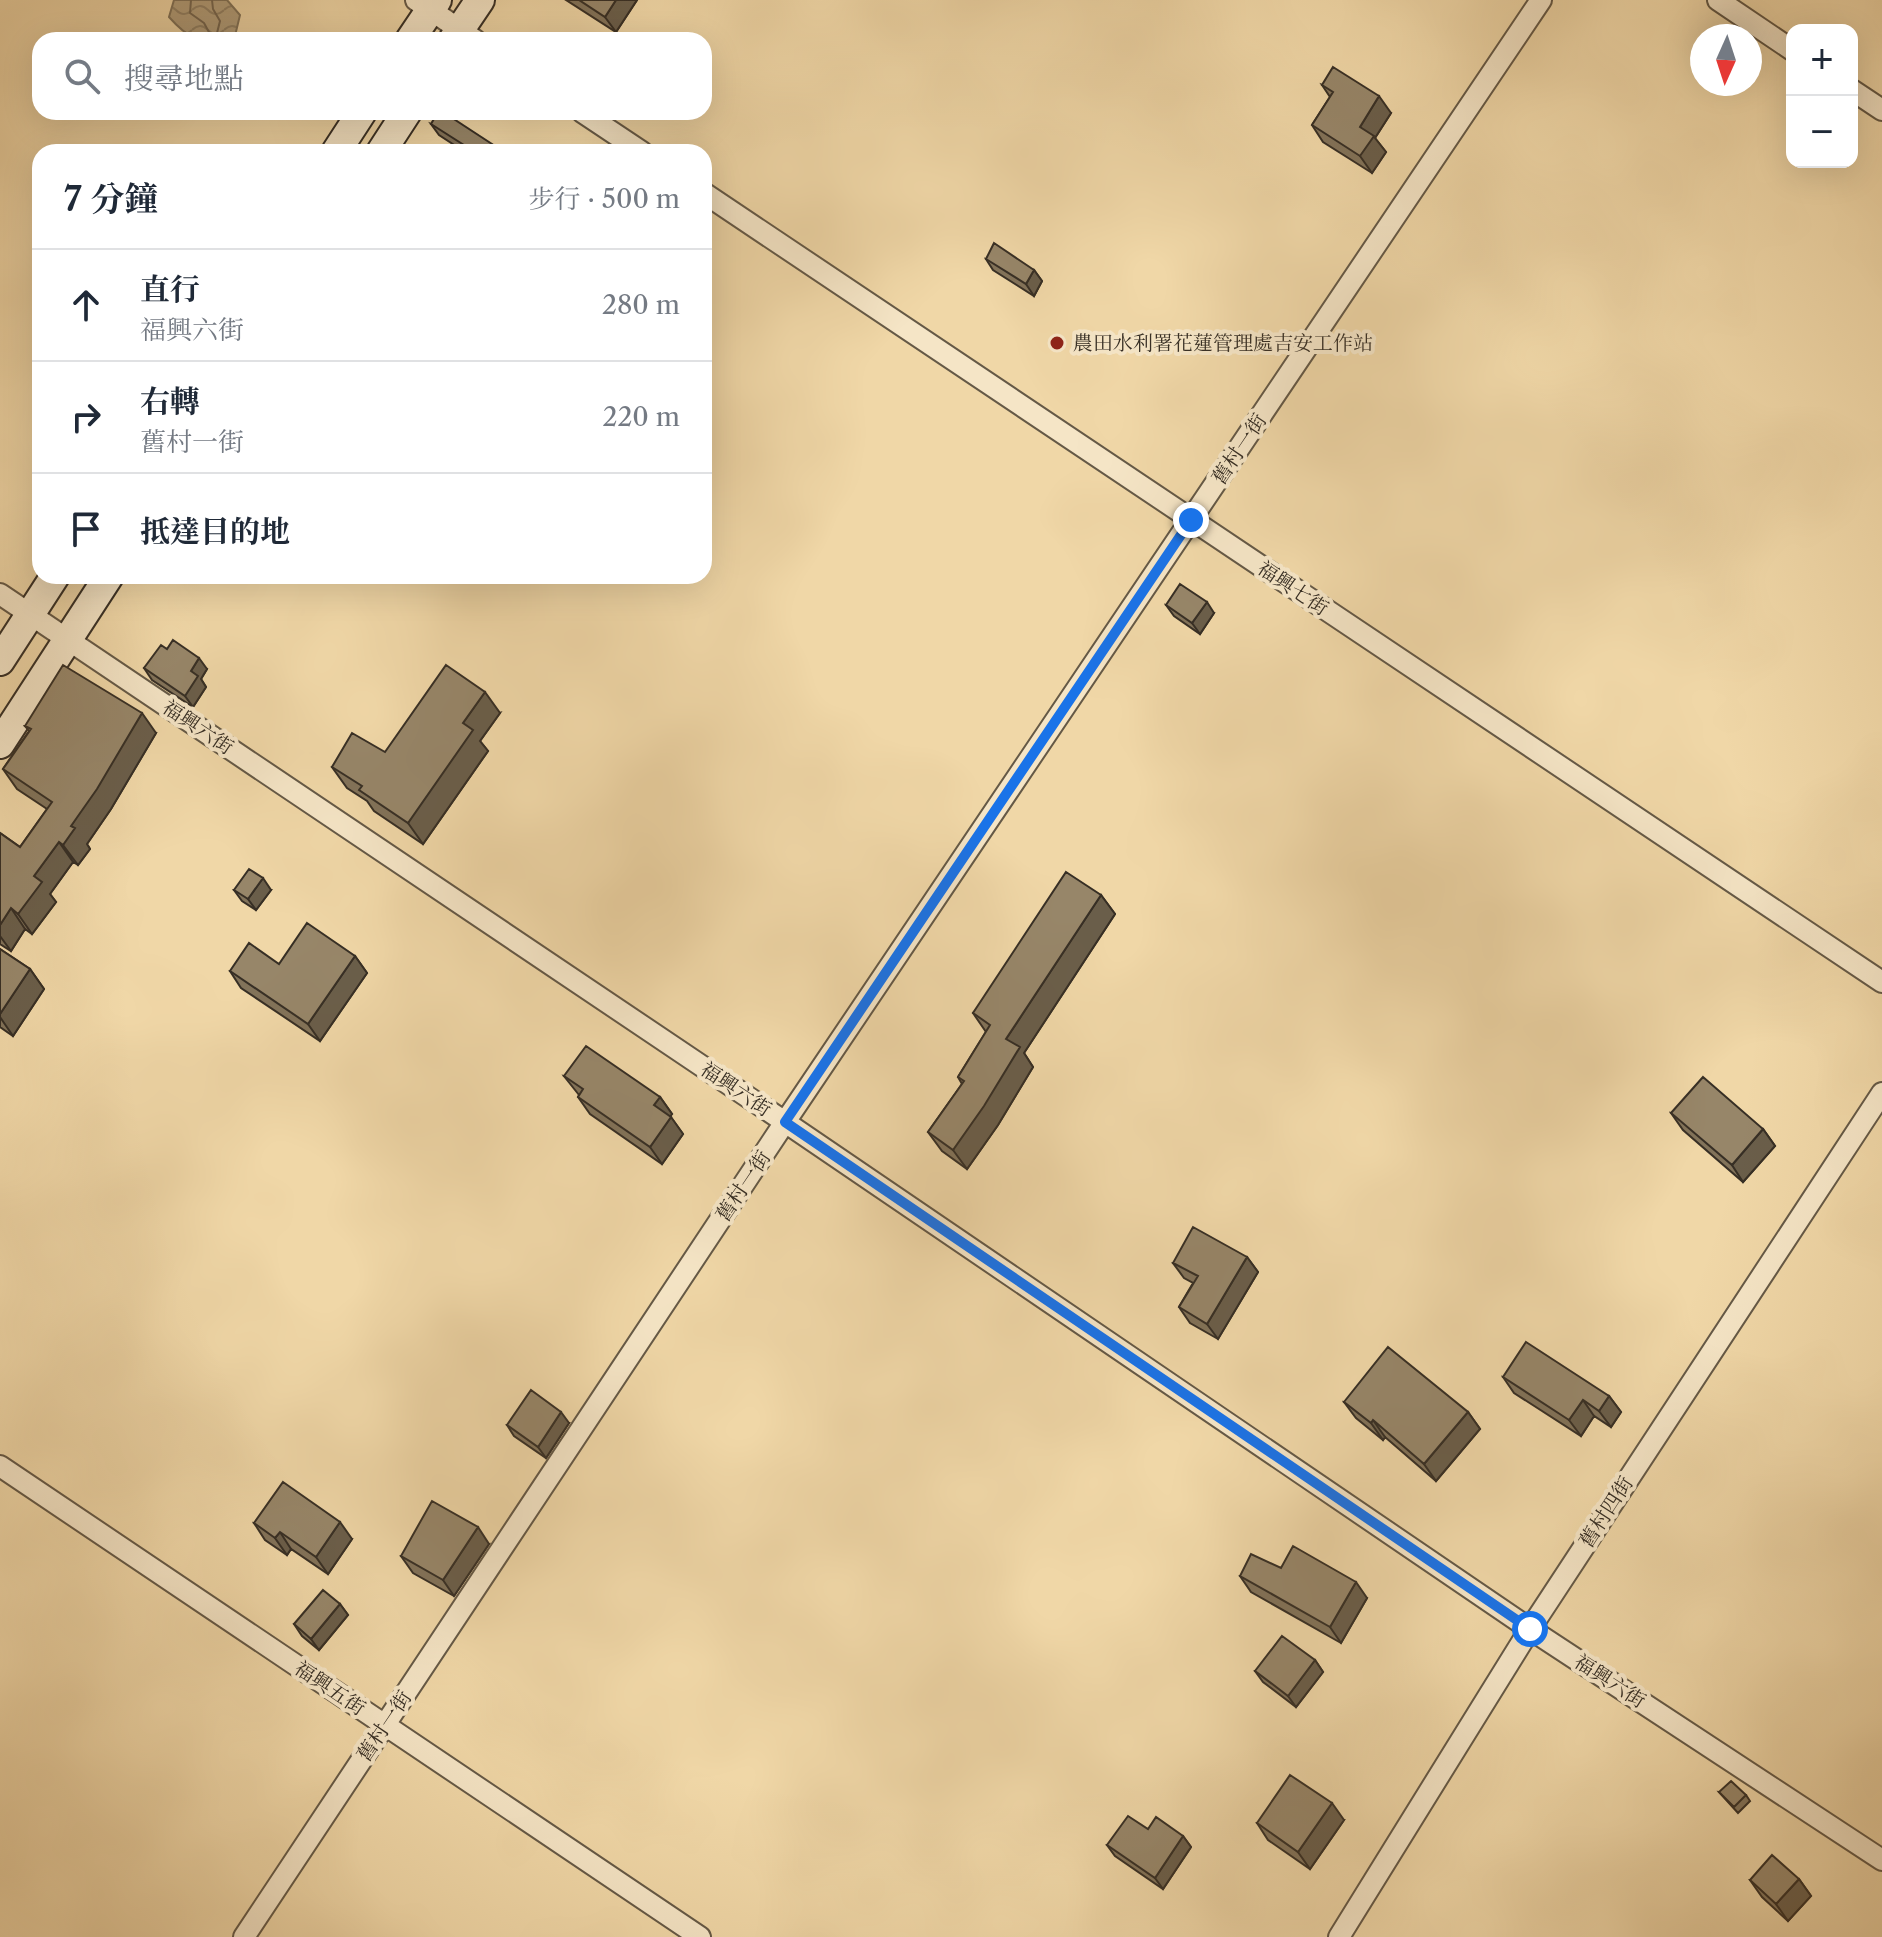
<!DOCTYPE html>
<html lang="zh-TW">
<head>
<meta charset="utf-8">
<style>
	body { margin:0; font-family:"Libre Caslon Text","Noto Serif TC",serif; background:#f2f2f3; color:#1f2937 }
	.controls { position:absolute; right:24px; top:24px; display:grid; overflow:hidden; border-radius:16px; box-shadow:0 8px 32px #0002 }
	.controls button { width:72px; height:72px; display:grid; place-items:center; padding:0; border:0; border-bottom:2px solid #e0e1e3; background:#fff; color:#1f2937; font:40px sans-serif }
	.compass { position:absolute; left:1690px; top:24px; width:72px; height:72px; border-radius:50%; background:#fff; box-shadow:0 8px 32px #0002; rotate:183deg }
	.stop { position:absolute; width:24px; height:24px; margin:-18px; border:6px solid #1a73e8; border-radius:50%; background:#fff }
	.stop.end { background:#1a73e8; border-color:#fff; box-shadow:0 2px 8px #0008 }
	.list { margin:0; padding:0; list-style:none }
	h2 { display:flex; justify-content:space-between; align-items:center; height:104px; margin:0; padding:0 32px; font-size:34px }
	h2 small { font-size:26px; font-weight:400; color:#747a83 }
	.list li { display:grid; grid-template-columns:52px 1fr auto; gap:24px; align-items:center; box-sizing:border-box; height:112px; padding:0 32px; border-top:2px solid #e0e1e3 }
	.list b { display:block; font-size:30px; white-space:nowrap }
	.list p { margin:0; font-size:26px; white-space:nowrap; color:#747a83 }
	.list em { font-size:26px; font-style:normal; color:#747a83 }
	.icon { flex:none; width:44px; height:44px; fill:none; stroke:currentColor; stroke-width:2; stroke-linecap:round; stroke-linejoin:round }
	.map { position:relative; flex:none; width:1882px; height:1937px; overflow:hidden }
	.search { position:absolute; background:#fff; box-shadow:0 8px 32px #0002; left:32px; top:32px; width:680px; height:88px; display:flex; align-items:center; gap:20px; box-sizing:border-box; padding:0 28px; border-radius:24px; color:#747a83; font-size:30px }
	.panel { position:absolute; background:#fff; box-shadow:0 8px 32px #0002; left:32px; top:144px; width:680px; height:440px; border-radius:24px }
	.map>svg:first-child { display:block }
	.water { fill:url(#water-waves); stroke:#807259; stroke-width:2 }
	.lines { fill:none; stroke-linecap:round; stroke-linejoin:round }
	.shore { stroke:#746650; stroke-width:2 }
	.street-casing { stroke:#655946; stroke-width:24 }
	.secondary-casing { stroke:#372f25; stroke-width:32 }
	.street { stroke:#f5e5c6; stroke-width:20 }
	.secondary { stroke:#f5e5c6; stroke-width:28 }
	.wall { fill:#82735a; stroke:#372f25; stroke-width:2 }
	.shaded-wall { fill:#6a5e4a; stroke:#372f25; stroke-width:2 }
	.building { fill:#978669; stroke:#372f25; stroke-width:2 }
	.route { stroke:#1a73e8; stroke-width:10 }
	.poi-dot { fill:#8f2418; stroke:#f5e5c6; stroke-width:3 }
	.labels { text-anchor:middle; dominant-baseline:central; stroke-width:8; stroke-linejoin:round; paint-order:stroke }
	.poi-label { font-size:20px; fill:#372f25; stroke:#f5e5c6; text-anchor:start }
	.street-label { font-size:20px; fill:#372f25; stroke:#f5e5c6 }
</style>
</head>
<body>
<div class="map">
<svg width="1882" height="1937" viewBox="0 0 1882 1937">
	<defs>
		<pattern id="water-waves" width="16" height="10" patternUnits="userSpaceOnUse" patternTransform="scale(2)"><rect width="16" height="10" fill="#b19e7b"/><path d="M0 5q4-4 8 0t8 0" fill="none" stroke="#918165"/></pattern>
	</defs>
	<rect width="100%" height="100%" fill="#f0d7a7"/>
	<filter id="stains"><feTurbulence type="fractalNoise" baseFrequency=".0025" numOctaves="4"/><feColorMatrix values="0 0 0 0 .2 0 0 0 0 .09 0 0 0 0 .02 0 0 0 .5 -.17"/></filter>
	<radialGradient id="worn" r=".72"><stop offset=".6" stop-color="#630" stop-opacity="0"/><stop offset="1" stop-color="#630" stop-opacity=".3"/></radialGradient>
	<!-- water -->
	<path class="water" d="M174,0H227L240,15L234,40C200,40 193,44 169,17Z"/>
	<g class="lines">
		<!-- shore -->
		<path class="shore" d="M191,0L190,13L204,23L210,34L213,35L217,33L220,21L213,9L212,0"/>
		<defs>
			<path id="street" d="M416,0L475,40
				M1718,0L1792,50
				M1852,90L1882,110
				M582,112L642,152
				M704,193L1882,982
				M0,594L785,1122L1530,1629L1882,1860
				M0,1466L700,1937
				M244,1937L785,1122L1541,0
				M1339,1937L1530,1629L1882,1093"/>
			<path id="secondary" d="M410,40L437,0
				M453,40L480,0
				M336,152L362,112
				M381,152L407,112
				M0,661L55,576
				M0,744L109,576"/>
		</defs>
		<!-- street casing -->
		<use href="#street" class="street-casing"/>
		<!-- secondary casing -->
		<use href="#secondary" class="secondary-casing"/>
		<!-- street -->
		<use href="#street" class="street"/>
		<!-- secondary -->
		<use href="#secondary" class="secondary"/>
	</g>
	<!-- wall -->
	<path class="wall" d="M566,0H637L616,32Z
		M1322,85L1391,113L1375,138L1386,152L1372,173L1323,142L1312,125L1330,97Z
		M431,124L499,152H465L439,135Z
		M986,259L1034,270L1042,281L1034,296L993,270Z
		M1166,605L1214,613L1200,634L1174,616Z
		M167,649L207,669L201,679L206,687L193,707L152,680L144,668Z
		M500,713L480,741L488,751L423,844L374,811L367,801L347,788L332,767L385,752Z
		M25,726L156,733L111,809L87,844L90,849L78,865L73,862L50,894L56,902L32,934L25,929L11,951L0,944V833L20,847L47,809L17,789L3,769L29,731Z
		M234,890H271L256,910L242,901Z
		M1101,895L1115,914L1024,1053L1033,1067L998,1125L967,1169L942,1151L928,1132L962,1084L958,1077L986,1032L973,1013Z
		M0,949L30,969L44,989L13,1036L0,1027Z
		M355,956L367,973L320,1041L241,988L230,971Z
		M564,1076L660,1097L672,1114L670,1116L683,1134L662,1164L590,1114L578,1097L579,1095Z
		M1671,1113L1763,1129L1775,1146L1743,1182L1683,1130Z
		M1247,1257L1258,1272L1218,1339L1190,1323L1179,1307L1193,1283L1184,1278L1173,1263Z
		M1503,1377L1609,1396L1621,1412L1611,1427L1594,1416L1581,1436L1514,1393Z
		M1344,1402L1468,1412L1480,1429L1436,1481L1385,1437L1383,1440L1356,1418Z
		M569,1423L546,1458L514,1436L507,1425Z
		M254,1523L352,1539L328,1574L291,1549L287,1555L265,1540Z
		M489,1544L454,1596L413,1573L401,1556Z
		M1281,1568L1367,1598L1341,1643L1251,1592L1240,1576Z
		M340,1604L348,1615L319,1650L302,1636L294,1624Z
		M1315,1660L1323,1672L1296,1707L1263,1682L1255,1671Z
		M1719,1792L1746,1795L1750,1801L1738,1813Z
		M1344,1820L1310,1869L1268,1840L1257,1823Z
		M1183,1836L1191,1847L1163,1889L1115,1856L1107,1845Z
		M1799,1879L1811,1896L1788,1921L1762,1897L1750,1880Z"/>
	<!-- shaded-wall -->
	<path class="shaded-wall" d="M616,0H637L616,32L605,17Z
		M1379,96L1391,113L1375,138L1386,152L1372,173L1360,156V127Z
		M1034,270L1042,281L1034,296L1026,284Z
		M1207,602L1214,613L1200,634L1192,623Z
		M199,658L207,669L201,679L206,687L193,707L185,696L191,671Z
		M485,692L500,713L480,741L488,751L423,844L408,823L463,723Z
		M142,713L156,733L111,809L87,844L90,849L78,865L63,845L71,826Z
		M59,842L73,862L50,894L56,902L32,934L18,914L34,876Z
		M263,878L271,890L256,910L248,899Z
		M1101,895L1115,914L1024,1053L1033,1067L998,1125L967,1169L953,1150L1006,1039Z
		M11,908L25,929L11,951L0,936V925Z
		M355,956L367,973L320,1041L308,1024Z
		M30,969L44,989L13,1036L0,1017V1014Z
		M660,1097L672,1114L666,1122L654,1105Z
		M671,1117L683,1134L662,1164L650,1147Z
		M1763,1129L1775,1146L1743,1182L1732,1165Z
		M1247,1257L1258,1272L1218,1339L1207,1324Z
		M1609,1396L1621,1412L1611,1427L1599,1411Z
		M1583,1400L1594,1416L1581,1436L1569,1420Z
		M561,1412L569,1423L546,1458L538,1447Z
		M1468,1412L1480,1429L1436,1481L1424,1464Z
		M1373,1420L1385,1437L1383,1440L1371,1423Z
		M340,1522L352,1539L328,1574L316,1557Z
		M478,1527L489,1544L454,1596L443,1580Z
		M280,1532L291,1549L287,1555L275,1538Z
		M1356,1582L1367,1598L1341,1643L1330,1627Z
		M340,1604L348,1615L319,1650L311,1639Z
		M1315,1660L1323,1672L1296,1707L1288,1696Z
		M1332,1803L1344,1820L1310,1869L1298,1852Z
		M1183,1836L1191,1847L1163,1889L1155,1878Z
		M1799,1879L1811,1896L1788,1921L1776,1904Z"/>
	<!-- building -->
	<path class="building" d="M579,0H616L605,17Z
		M1333,67L1379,96L1360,127L1374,136L1360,156L1312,125L1333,92L1322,85Z
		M438,112H443L495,146L491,152H475L431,124Z
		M994,243L1034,270L1026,284L986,259Z
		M1180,584L1207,602L1192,623L1166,605Z
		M173,640L199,658L191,671L198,676L185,696L144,668L161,645L167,649Z
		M63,665L142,713L97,789L71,826L75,828L63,845L59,842L34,876L42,882L18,914L11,908L0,925V833L20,847L52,802L3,769L31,729L25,726Z
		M446,665L485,692L463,723L473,730L408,823L359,790L362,786L332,767L352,733L385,752Z
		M249,869L263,878L248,899L234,890Z
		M1066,872L1101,895L1006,1039L1020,1047L984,1106L953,1150L928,1132L964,1081L958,1077L990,1025L973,1013Z
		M307,923L355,956L308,1024L230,971L249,943L279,964Z
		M0,949L30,969L0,1014Z
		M586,1046L660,1097L654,1105L671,1117L650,1147L578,1097L583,1089L564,1076Z
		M1703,1077L1763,1129L1732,1165L1671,1113Z
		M1193,1227L1247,1257L1207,1324L1179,1307L1198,1276L1173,1263Z
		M1526,1342L1609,1396L1599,1411L1583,1400L1569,1420L1503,1377Z
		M1388,1347L1468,1412L1424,1464L1373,1420L1371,1423L1344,1402Z
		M531,1390L561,1412L538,1447L507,1425Z
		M283,1482L340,1522L316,1557L280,1532L275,1538L254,1523Z
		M432,1501L478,1527L443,1580L401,1556Z
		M1293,1546L1356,1582L1330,1627L1240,1576L1251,1554L1281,1568Z
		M323,1590L340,1604L311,1639L294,1624Z
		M1282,1636L1315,1660L1288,1696L1255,1671Z
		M1290,1775L1332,1803L1298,1852L1257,1823Z
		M1731,1781L1746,1795L1734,1807L1719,1792Z
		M1128,1816L1148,1829L1156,1817L1183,1836L1155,1878L1107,1845Z
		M1772,1855L1799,1879L1776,1904L1750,1880Z"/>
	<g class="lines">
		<!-- route -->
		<path class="route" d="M1191,520L785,1122L1530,1629"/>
	</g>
	<!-- markers -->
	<circle class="poi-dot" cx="1057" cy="343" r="8"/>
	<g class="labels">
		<!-- poi labels -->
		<g class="poi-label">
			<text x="1073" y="343">農田水利署花蓮管理處吉安工作站</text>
		</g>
		<!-- street labels -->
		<g class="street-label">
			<text transform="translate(1239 449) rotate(-56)">舊村一街</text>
			<text transform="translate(1293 588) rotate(34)">福興七街</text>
			<text transform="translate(198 727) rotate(34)">福興六街</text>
			<text transform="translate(736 1089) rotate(34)">福興六街</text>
			<text transform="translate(743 1186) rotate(-56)">舊村一街</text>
			<text transform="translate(1606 1512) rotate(-57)">舊村四街</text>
			<text transform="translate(1610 1681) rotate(33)">福興六街</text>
			<text transform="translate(330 1688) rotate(34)">福興五街</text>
			<text transform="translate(384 1726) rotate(-56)">舊村一街</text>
		</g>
	</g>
	<rect width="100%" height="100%" filter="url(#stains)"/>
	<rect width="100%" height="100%" fill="url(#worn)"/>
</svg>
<div class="controls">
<button>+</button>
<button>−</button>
</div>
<svg class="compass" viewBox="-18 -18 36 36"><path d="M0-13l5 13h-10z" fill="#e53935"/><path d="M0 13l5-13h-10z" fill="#747a83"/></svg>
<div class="stop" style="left:1530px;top:1629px"></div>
<div class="stop end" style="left:1191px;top:520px"></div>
<div class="search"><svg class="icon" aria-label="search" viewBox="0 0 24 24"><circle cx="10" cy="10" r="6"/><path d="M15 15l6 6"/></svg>搜尋地點</div>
<section class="panel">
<h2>7 分鐘<small>步行 · 500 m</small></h2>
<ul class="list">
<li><svg class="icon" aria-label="ahead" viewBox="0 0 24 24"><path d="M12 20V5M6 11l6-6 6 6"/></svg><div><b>直行</b><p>福興六街</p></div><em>280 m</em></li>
<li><svg class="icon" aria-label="right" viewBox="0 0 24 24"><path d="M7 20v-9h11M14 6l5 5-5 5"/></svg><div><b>右轉</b><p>舊村一街</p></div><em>220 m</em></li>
<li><svg class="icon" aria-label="arrive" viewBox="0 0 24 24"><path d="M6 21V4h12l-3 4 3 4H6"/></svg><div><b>抵達目的地</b></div></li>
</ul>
</section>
</div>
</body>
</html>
